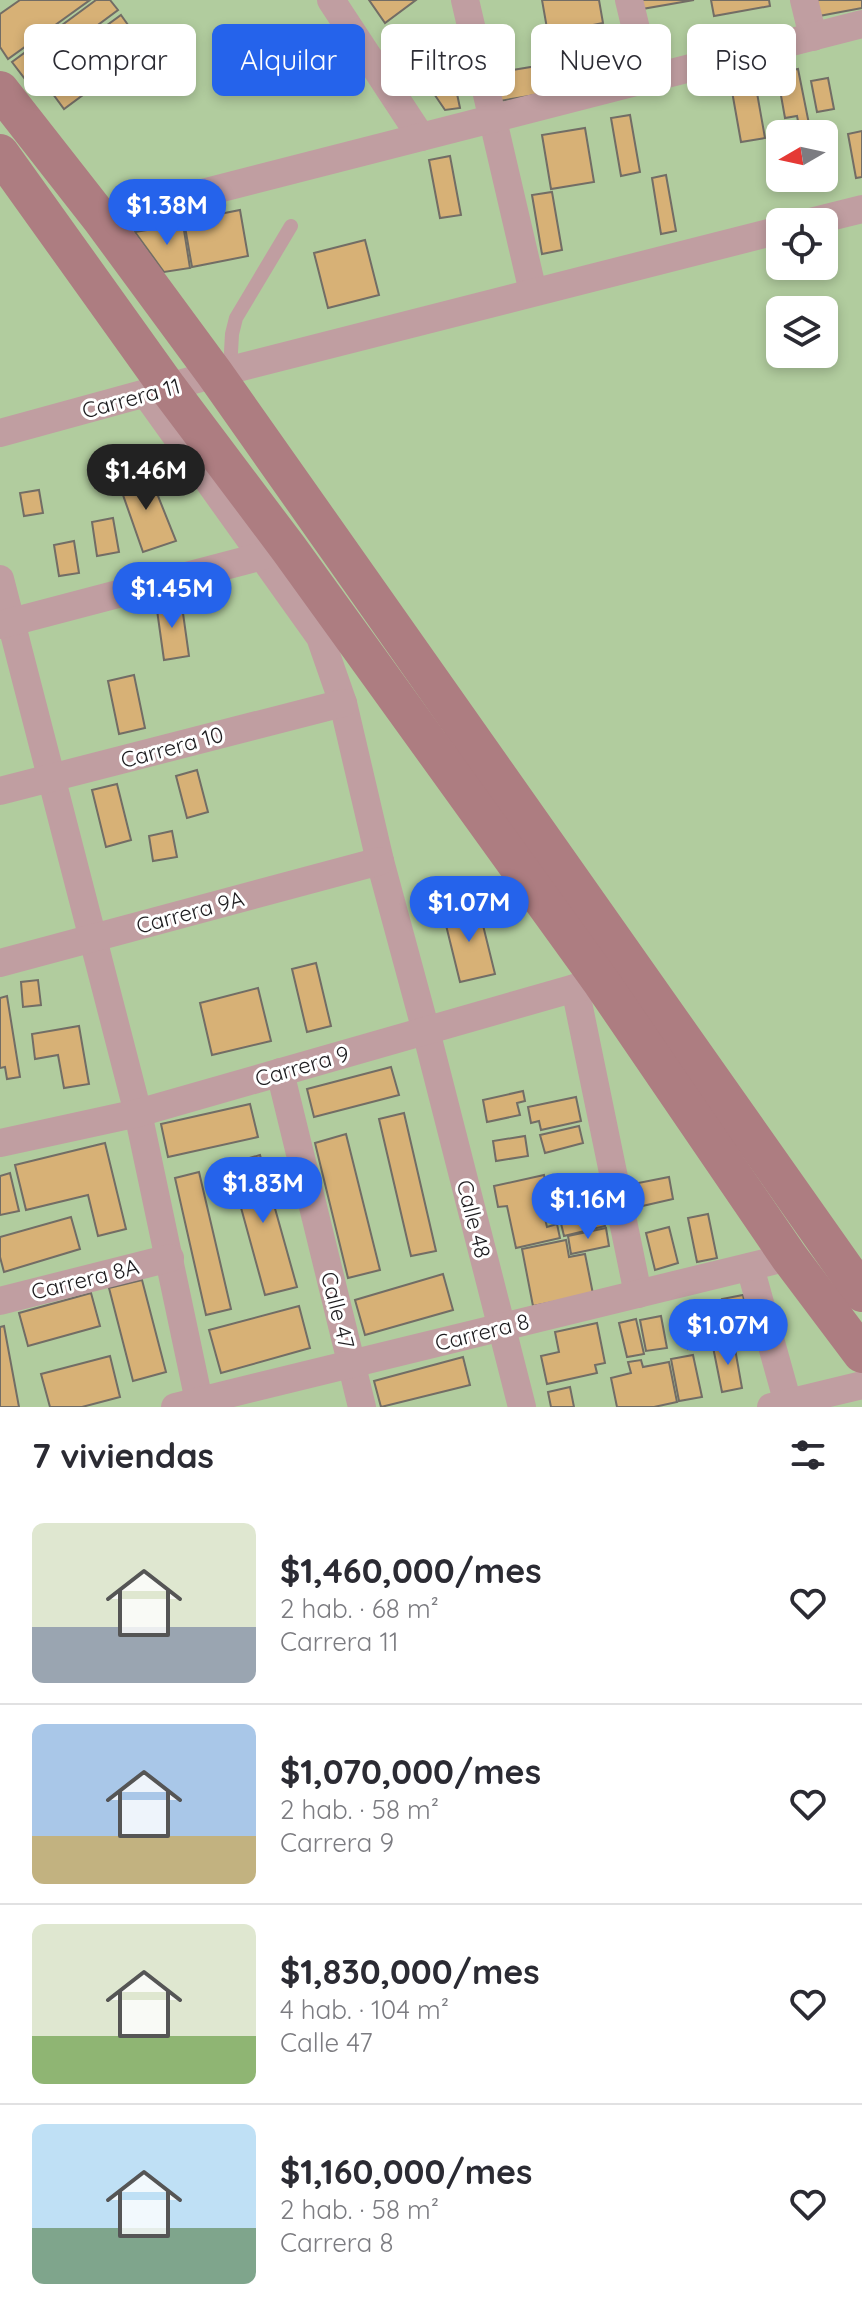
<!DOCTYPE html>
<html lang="es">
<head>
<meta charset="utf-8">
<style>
	body { margin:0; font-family:Quicksand,sans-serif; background:#f2f2f3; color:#2b2b33; height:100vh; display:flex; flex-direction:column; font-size:30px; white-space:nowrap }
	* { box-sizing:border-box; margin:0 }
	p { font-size:26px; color:#7c7c81 }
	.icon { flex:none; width:44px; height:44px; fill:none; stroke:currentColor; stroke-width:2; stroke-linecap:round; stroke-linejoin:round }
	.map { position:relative; height:1407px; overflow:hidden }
	.drawer { display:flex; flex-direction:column; background:#fff; flex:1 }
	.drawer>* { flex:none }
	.banner { position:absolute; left:24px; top:24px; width:814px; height:72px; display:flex; gap:16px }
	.needle { width:52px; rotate:261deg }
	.buttons { position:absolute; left:766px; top:120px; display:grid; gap:16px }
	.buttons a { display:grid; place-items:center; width:72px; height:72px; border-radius:12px; background:#fff; box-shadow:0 4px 12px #0003; font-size:40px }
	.price { position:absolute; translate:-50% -68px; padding:0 18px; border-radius:28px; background:#2563eb; color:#fff; font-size:26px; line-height:52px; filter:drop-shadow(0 2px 4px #0008) }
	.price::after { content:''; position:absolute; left:50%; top:48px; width:24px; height:18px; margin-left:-12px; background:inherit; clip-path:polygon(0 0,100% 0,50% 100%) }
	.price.active { background:#222; color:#fff }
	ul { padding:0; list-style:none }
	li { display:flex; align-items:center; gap:24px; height:200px; padding:0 32px }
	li+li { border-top:2px solid #e1e1e2 }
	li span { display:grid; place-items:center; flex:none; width:224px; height:160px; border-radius:12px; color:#555 }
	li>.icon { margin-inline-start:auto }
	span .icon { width:96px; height:96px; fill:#fffc; stroke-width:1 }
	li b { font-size:34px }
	h2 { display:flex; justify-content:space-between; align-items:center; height:96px; padding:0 32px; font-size:34px }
	.tag { padding:0 28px; border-radius:12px; background:#fff; box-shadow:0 4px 12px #0003; font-size:28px; line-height:72px }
	.tag.active { background:#2563eb; color:#fff }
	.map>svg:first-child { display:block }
</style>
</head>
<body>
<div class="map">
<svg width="862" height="1407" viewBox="0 0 862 1407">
	<rect width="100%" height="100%" fill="#e4e0e9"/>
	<path fill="#b1cc9e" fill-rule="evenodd" d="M0,0h862v1407h-862zM780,134h44v44h-44zM780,222h44v44h-44zM780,310h44v44h-44z"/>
	<g fill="#d7b176" stroke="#726d65" stroke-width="2">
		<polygon points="20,0 90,0 8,59 0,47 0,14"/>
		<polygon points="96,0 110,0 118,10 25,79 12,62"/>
		<polygon points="369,0 416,0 385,23"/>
		<polygon points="542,0 599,0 603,23 548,34"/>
		<polygon points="640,0 694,0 642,9"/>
		<polygon points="711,0 769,0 770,6 714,16"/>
		<polygon points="817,0 862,0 862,8 819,16"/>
		<polygon points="121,15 145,49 64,109 39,75"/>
		<polygon points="614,46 620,77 562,90 555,59"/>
		<polygon points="448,51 460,108 445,110 409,57"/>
		<polygon points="537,66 541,94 500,101 495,73"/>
		<polygon points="798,69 809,124 799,126 797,116 785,118 777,73"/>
		<polygon points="754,76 765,138 741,142 730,80"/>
		<polygon points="828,78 834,109 817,112 811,81"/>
		<polygon points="630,115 640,172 621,176 611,118"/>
		<polygon points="585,128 594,182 551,189 542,135"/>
		<polygon points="862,131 862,177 856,178 848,134"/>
		<polygon points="450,156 461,215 440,218 429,160"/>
		<polygon points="666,175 676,231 661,234 652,178"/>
		<polygon points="552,192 562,250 542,254 532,195"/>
		<polygon points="240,210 248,256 192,267 184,221"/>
		<polygon points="183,224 190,268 164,272 135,232"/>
		<polygon points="365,240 379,295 328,308 314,253"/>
		<polygon points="135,468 141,485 152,481 176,541 143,552 116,475"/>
		<polygon points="39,490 43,513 24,516 20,493"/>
		<polygon points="113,518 119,552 97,556 92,522"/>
		<polygon points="74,541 79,573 59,576 54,545"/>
		<polygon points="181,599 189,656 164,660 156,603"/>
		<polygon points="134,675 145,728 119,734 108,681"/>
		<polygon points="197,770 208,812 187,818 176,776"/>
		<polygon points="117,784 131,840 106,847 92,790"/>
		<polygon points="172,831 177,857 153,861 149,836"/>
		<polygon points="478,905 495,974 460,982 443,913"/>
		<polygon points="316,963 331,1026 307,1032 292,969"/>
		<polygon points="38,980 41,1005 23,1007 21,982"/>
		<polygon points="258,988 271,1041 212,1055 200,1003"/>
		<polygon points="7,996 20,1077 7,1079 5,1067 0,1068 0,998"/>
		<polygon points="79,1026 89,1084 64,1088 58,1055 35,1059 32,1034"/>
		<polygon points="391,1067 399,1095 314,1117 307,1089"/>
		<polygon points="523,1091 525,1101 517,1103 520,1115 487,1122 483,1100"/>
		<polygon points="576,1097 581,1121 541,1130 539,1121 531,1123 528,1107"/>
		<polygon points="250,1104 258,1137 168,1157 161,1124"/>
		<polygon points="404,1113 436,1251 411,1256 379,1119"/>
		<polygon points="579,1126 583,1143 545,1153 540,1135"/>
		<polygon points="346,1134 380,1270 348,1278 315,1143"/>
		<polygon points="525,1136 528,1156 496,1161 493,1141"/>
		<polygon points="105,1143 126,1229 98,1236 88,1195 26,1210 15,1165"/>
		<polygon points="260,1155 297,1287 265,1295 229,1164"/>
		<polygon points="199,1172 231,1309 206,1315 175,1178"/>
		<polygon points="10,1173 19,1211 0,1215 0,1176"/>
		<polygon points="544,1175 548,1195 540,1197 547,1227 557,1224 560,1238 516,1248 507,1206 498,1207 494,1186"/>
		<polygon points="669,1177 673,1199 638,1207 633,1184"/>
		<polygon points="600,1205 605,1226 564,1236 559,1215"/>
		<polygon points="708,1214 717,1258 697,1262 688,1218"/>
		<polygon points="71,1217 80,1249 4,1272 0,1257 0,1237"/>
		<polygon points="669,1227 678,1263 655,1270 646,1233"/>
		<polygon points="606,1228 609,1246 571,1254 568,1236"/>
		<polygon points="566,1240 569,1257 585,1254 593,1294 533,1306 522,1249"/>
		<polygon points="443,1274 453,1310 365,1335 355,1300"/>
		<polygon points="142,1280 166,1372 133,1381 109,1288"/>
		<polygon points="91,1293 100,1326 28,1346 19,1313"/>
		<polygon points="743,1295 751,1335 730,1339 722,1299"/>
		<polygon points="702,1304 710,1344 688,1349 680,1308"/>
		<polygon points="299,1306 310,1348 221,1373 209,1330"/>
		<polygon points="661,1316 667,1348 646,1351 640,1320"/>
		<polygon points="636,1319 644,1354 627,1357 619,1323"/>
		<polygon points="597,1323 605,1363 595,1365 597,1373 547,1384 541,1356 559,1352 555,1332"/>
		<polygon points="4,1326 19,1407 0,1407 0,1327"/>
		<polygon points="734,1343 742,1388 722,1392 713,1347"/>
		<polygon points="693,1355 702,1397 679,1401 671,1359"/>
		<polygon points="110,1356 120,1397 82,1407 50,1407 41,1374"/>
		<polygon points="463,1357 470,1385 381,1407 374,1381"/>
		<polygon points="641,1360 643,1367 669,1362 677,1402 654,1407 617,1407 611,1378 631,1373 628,1362"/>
		<polygon points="570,1387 574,1407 551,1407 548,1392"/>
	</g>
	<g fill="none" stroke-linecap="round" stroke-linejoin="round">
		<polyline stroke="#c09ea1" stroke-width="14" points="230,370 232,334 236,318 291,226"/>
		<g stroke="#c09ea1" stroke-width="28">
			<polyline points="331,0 421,137"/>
			<polyline points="465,0 533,292"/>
			<polyline points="629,0 648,79"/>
			<polyline points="804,0 813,37"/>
			<polyline points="101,219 862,24"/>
			<polyline points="810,222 862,209"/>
			<polyline points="146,394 320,637 343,703 380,861 426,1031 522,1407"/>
			<polyline points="0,433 230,370 780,230"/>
			<polyline points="0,579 138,1113 199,1401"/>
			<polyline points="0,625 278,552"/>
			<polyline points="0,791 343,703"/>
			<polyline points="0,963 380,861"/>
			<polyline points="575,988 638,1294"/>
			<polyline points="280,1072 362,1407"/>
			<polyline points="0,1143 138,1113 575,988 602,983"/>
			<polyline points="750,1267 789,1407"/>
			<polyline points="0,1301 170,1258"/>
			<polyline points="175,1407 789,1257"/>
			<polyline points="771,1407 862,1385"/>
		</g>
		<g stroke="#ad7d81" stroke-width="38">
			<polyline points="0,90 101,219 215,374 862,1293"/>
			<polyline points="0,153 168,388 289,549 602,983 789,1257 862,1354"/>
		</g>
	</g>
	<g text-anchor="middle" stroke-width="6" stroke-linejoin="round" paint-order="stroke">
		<g font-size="22" fill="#1d1c1f" stroke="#fff">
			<text transform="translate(131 398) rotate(-15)" y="8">Carrera 11</text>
			<text transform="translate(172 747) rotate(-15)" y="8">Carrera 10</text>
			<text transform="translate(190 912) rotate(-15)" y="8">Carrera 9A</text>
			<text transform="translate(302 1066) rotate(-16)" y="8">Carrera 9</text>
			<text transform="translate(474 1219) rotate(76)" y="8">Calle 48</text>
			<text transform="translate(85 1279) rotate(-14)" y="8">Carrera 8A</text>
			<text transform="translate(338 1310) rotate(76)" y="8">Calle 47</text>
			<text transform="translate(482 1332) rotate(-14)" y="8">Carrera 8</text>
		</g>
	</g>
</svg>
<div class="buttons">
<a><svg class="needle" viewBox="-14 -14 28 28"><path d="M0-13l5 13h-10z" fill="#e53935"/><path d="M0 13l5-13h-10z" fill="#7c7c81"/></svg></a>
<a><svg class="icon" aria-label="locate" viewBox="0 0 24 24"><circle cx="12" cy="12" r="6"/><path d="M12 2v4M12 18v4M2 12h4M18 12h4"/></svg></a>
<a><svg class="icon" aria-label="layers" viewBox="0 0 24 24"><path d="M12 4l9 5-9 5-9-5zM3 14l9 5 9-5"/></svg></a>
</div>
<b class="price" style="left:167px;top:247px">$1.38M</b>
<b class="price active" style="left:146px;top:512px">$1.46M</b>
<b class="price" style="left:172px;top:630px">$1.45M</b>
<b class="price" style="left:469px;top:944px">$1.07M</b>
<b class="price" style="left:263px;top:1225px">$1.83M</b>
<b class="price" style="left:588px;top:1241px">$1.16M</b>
<b class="price" style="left:728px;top:1367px">$1.07M</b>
<div class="banner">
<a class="tag">Comprar</a>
<a class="tag active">Alquilar</a>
<a class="tag">Filtros</a>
<a class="tag">Nuevo</a>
<a class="tag">Piso</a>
</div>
</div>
<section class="drawer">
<h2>7 viviendas<svg class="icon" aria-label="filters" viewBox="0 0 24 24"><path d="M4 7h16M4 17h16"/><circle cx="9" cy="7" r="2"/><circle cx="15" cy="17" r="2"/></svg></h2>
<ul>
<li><span style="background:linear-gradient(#dfe7d0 65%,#9aa5b1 0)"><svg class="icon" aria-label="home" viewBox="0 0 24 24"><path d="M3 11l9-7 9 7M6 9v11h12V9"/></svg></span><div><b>$1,460,000/mes</b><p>2 hab. · 68 m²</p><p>Carrera 11</p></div><svg class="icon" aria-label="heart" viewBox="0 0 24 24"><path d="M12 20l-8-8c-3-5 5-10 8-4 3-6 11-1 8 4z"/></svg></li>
<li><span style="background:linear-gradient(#a9c7e8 70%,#c2b280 0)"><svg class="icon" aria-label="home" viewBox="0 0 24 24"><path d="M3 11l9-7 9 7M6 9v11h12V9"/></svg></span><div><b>$1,070,000/mes</b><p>2 hab. · 58 m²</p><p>Carrera 9</p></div><svg class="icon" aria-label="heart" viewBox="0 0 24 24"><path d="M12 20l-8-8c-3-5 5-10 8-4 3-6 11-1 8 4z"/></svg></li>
<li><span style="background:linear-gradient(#dfe7d0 70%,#8fb573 0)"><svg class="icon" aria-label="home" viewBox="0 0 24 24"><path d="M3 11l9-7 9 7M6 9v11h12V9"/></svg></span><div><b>$1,830,000/mes</b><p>4 hab. · 104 m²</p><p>Calle 47</p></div><svg class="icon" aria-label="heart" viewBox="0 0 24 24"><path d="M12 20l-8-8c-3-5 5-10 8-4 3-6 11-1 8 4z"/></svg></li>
<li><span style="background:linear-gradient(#bfe0f5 65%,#7fa58c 0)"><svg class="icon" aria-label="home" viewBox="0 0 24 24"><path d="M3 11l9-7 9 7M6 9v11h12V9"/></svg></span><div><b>$1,160,000/mes</b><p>2 hab. · 58 m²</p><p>Carrera 8</p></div><svg class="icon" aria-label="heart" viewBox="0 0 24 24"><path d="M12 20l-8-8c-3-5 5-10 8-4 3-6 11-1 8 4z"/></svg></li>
</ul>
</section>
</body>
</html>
